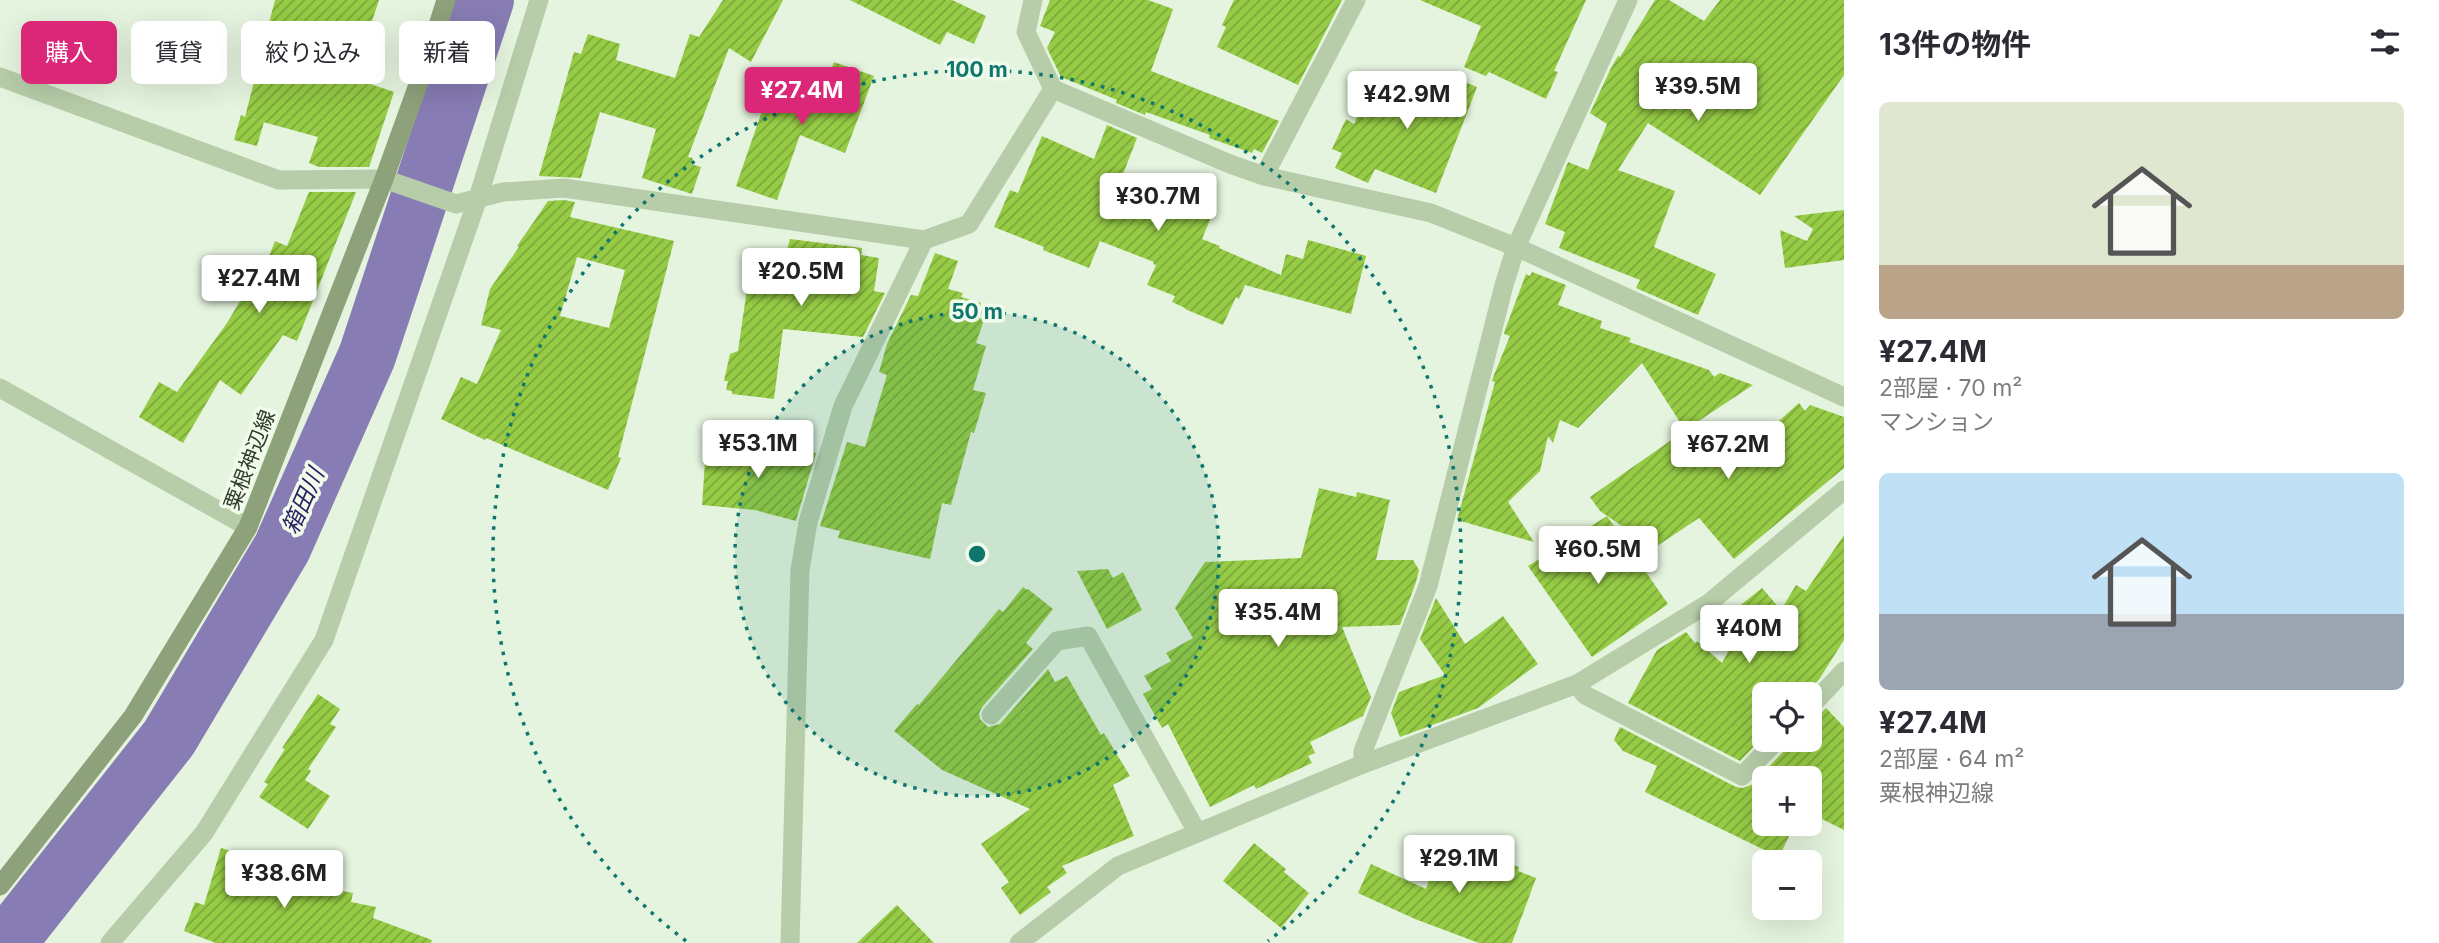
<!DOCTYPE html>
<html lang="ja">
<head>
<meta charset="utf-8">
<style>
	body { margin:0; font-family:Inter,"Noto Sans JP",sans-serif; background:#f7f7f7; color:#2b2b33; height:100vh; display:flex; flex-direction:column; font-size:26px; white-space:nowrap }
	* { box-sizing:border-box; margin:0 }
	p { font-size:23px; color:#7c7c81 }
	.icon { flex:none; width:38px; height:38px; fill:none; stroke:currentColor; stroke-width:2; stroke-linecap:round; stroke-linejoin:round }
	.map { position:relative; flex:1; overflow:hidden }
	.details { display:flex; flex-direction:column; background:#fff; width:595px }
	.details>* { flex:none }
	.top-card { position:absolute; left:21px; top:21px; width:665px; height:63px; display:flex; gap:14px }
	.buttons { position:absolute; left:1752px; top:682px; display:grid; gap:14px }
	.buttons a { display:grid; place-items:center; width:70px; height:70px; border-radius:10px; background:#fff; box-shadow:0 7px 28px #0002; font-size:35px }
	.price { position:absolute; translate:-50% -60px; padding:0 16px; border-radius:7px; background:#fff; color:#222; font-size:23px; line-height:46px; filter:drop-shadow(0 2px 4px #0008) }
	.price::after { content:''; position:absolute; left:50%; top:42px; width:21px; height:16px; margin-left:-10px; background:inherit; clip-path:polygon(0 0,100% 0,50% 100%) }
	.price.selected { background:#db2777; color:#fff }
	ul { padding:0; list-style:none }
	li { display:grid; align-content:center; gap:14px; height:371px; padding:0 35px }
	li span { display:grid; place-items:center; height:217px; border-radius:10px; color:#555 }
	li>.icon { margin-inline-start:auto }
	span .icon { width:126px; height:126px; fill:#fffc; stroke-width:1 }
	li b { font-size:30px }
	h2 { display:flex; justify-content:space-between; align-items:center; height:84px; padding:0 35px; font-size:30px }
	.chip { padding:0 24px; border-radius:10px; background:#fff; box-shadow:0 7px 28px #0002; font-size:24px; line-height:63px }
	.chip.selected { background:#db2777; color:#fff }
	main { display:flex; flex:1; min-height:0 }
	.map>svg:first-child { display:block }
</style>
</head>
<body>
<main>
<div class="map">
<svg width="1844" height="943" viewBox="0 0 1844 943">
	<defs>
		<pattern id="building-hatch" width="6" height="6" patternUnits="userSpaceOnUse" patternTransform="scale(1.75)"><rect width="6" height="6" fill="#96cc45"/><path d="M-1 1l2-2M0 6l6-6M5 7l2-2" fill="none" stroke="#7ba73a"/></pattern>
	</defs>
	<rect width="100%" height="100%" fill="#e5f4df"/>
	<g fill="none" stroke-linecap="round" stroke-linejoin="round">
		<polyline stroke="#877cb3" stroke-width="58" points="7,943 169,738 282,548 367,356 485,0"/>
	</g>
	<g fill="url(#building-hatch)" fill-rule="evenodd">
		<polygon points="275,0 379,0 353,78 394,92 369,167 319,167 309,163 318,137 252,119 264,122 257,146 234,140 241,115 245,117"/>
		<polygon points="723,0 783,0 751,62 729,48 688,157 693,158 691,164 701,167 692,194 642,178 656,129 600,112 581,178 539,176 574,52 581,54 588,34 620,44 616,60 675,78 690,34 699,37"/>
		<polygon points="850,0 952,0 986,16 974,44 947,32 940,45"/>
		<polygon points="1050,0 1148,0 1173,9 1151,71 1279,121 1262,153 1254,149 1252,153 1209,138 1210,135 1146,112 1145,115 1116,103 1117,100 1110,97 1061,77 1047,48 1055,32 1040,26"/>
		<polygon points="1234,0 1342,0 1298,85 1217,47 1226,27 1222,25"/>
		<polygon points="1420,0 1586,0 1554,71 1558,72 1546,99 1489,72 1486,76 1464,67 1481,26"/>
		<polygon points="1655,0 1669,0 1704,21 1720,0 1844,0 1844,75 1760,195 1648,123 1618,170 1675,191 1654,247 1716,274 1698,315 1636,288 1640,280 1559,248 1565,232 1545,224 1568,162 1588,170 1607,124 1590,113 1611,68 1618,56 1620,57"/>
		<polygon points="834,62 874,76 845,153 800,135 777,200 736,186 771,85 819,102"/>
		<polygon points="1386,71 1423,87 1429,73 1447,81 1449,76 1477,87 1436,193 1375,169 1368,183 1335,168 1342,153 1332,149 1346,119 1354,124 1358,115 1365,118"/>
		<polygon points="1107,125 1137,138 1123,174 1208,207 1206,212 1212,215 1202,239 1220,246 1219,248 1281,275 1286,254 1303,259 1308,240 1366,256 1351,314 1245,285 1239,299 1236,297 1223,325 1185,309 1185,308 1172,302 1175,296 1147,285 1156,265 1153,264 1154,262 1100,241 1089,268 1043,250 1044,247 994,227 1010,190 1018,193 1042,136 1094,159"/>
		<polygon points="309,192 356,192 297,341 283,335 241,395 220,380 183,443 139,417 159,382 177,392 227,323 250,284 243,282 258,255 268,259 275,241 287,246"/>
		<path d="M564,200l11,2 -5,15 104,24 -56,216 3,1 -13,32 -122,-52 -1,2 -44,-21 20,-42 16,7 24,-54 -20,-5 9,-36 29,-42 -2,-1 31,-45zM577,257l48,13 -16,58 -49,-12z"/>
		<polygon points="1844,210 1844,260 1785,268 1780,230 1807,241 1813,229 1794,216"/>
		<polygon points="790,239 862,248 861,255 879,258 874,291 885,293 863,337 783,329 774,399 732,394 732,391 726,390 728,381 724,381 730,354 738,351 747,289 754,290 757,262 782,268"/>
		<polygon points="935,253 958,261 948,289 963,293 961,297 981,303 976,317 984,320 976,343 986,346 973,390 986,393 974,433 971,432 951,505 942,503 930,559 838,538 840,531 820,526 847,442 865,447 887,375 879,372 887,344 911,295 918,296"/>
		<polygon points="1532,272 1566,285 1558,305 1602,321 1600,328 1631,338 1629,342 1709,370 1714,377 1720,373 1753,385 1685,430 1642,363 1578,428 1560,420 1553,443 1548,436 1540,471 1508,502 1534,542 1457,520 1495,382 1492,381 1494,375 1510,336 1504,334 1505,330 1526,274 1530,276"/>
		<polygon points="1799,403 1805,411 1810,405 1844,417 1844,468 1734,559 1699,518 1654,548 1600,511 1590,497 1697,422 1732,463"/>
		<polygon points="789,445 816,453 796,521 755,510 702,505 706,448 786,454"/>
		<polygon points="1319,488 1356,497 1357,492 1390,500 1376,560 1413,560 1419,570 1416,582 1400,625 1342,627 1371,697 1363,716 1310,742 1315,753 1308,756 1312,763 1256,789 1254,785 1210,807 1168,724 1162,728 1143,694 1152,689 1144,676 1171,661 1166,653 1193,638 1175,608 1205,562 1301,558"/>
		<polygon points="1607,516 1668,604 1592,657 1528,566"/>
		<polygon points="1844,535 1844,640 1820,678 1805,695 1764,695 1764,736 1740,761 1628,703 1657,650 1686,632 1695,643 1697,641 1722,663 1748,614 1738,607 1762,588 1781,610 1796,585 1806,591"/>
		<polygon points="1108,569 1113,578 1123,572 1142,610 1107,629 1077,571"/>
		<polygon points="1023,587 1027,590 1028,589 1053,609 1026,643 1033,649 982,707 979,713 980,719 988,727 1000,724 1048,669 1055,682 1067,676 1101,735 1104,733 1130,776 1113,785 1134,836 1062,866 1067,873 1047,887 1051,892 1020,915 1001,888 1009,882 981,844 1030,809 942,770 894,731 917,704 919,705 999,609 1003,612"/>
		<polygon points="1436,598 1465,644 1503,616 1538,664 1478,708 1400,737 1391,713 1399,692 1445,675 1420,639"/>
		<polygon points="318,694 340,709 330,724 336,727 308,769 311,771 305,780 330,796 308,829 259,797 268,784 264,782 285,749 282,748"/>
		<polygon points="1826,708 1844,727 1844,830 1810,813 1810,779 1764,779 1764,824 1795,824 1779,857 1645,792 1657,766 1623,751 1614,740 1620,727 1736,787 1743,788 1751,785 1786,749 1789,740 1810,740 1810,719 1818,716"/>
		<polygon points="1254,843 1286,869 1284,872 1309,893 1281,928 1223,881"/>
		<polygon points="1442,845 1462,852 1464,847 1519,867 1518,871 1536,878 1512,943 1479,943 1415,919 1358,893 1371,864 1426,889"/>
		<polygon points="221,848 259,860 257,867 321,880 319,886 353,893 351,902 376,907 373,918 432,940 431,943 216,943 184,931 195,902 204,905"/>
		<polygon points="897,905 934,943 857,943"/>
	</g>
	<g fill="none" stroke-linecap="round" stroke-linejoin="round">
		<g stroke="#b7cda9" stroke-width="19">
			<polyline points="1033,0 1026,32 1053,89 1230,164 1264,176 1431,213 1516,247 1844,397"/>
			<polyline points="0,77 279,180 384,179 456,204 503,192 564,188 924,240 969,224 1053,89"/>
			<polyline points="1264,176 1356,0"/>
			<polyline points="0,388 248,527"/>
			<polyline points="1577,684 1585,695 1742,776 1777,740"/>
			<polyline points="1810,707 1844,671"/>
			<polyline points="991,715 1057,641 1088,636 1197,832"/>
			<polyline points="1363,764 1363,751 1428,586 1504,285 1516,247 1628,0"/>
			<polyline points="110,943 204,833 324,640 478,198 539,0"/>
			<polyline points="790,943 800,570 808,522 843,406 924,240"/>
			<polyline points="1019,943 1118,866 1363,764 1577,684 1709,603 1844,490"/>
		</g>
		<polyline stroke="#8da17a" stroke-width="19" points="0,886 133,716 248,527 384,179 428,57 446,0"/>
	</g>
	<circle cx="977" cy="554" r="242" fill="#0f766e" fill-opacity=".12"/>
	<g fill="none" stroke="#0f766e" stroke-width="3.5" stroke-dasharray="3.5 7">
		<circle cx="977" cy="554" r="242"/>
		<path d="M686 941A484 484 0 1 1 1268 941"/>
	</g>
	<g text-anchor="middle" stroke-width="7" stroke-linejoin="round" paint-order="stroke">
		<g font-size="21" fill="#323a29" stroke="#f0fbec">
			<text transform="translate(250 460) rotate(-69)" y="7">粟根神辺線</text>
		</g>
		<g font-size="23" font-style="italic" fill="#2b1c5e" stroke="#f0fbec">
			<text transform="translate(303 501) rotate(-66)" y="8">箱田川</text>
		</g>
	</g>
	<circle cx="977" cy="554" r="10" fill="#0f766e" stroke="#f0fbec" stroke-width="3.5"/>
	<g font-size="21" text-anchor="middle" font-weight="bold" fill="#0f766e" stroke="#f0fbec" stroke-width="7" stroke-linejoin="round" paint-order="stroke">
		<text x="977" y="77">100 m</text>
		<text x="977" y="319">50 m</text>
	</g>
</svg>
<div class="buttons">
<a><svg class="icon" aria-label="locate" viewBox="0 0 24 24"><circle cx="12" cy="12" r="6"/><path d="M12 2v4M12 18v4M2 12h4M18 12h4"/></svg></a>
<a>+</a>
<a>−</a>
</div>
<b class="price" style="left:1698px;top:123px">¥39.5M</b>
<b class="price selected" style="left:802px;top:127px">¥27.4M</b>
<b class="price" style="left:1407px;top:131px">¥42.9M</b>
<b class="price" style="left:1158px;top:233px">¥30.7M</b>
<b class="price" style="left:801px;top:308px">¥20.5M</b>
<b class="price" style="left:259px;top:315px">¥27.4M</b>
<b class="price" style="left:758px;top:480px">¥53.1M</b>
<b class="price" style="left:1728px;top:481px">¥67.2M</b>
<b class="price" style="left:1598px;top:586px">¥60.5M</b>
<b class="price" style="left:1278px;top:649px">¥35.4M</b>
<b class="price" style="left:1749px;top:665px">¥40M</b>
<b class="price" style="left:1459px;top:895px">¥29.1M</b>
<b class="price" style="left:284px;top:910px">¥38.6M</b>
<div class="top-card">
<a class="chip selected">購入</a>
<a class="chip">賃貸</a>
<a class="chip">絞り込み</a>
<a class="chip">新着</a>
</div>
</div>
<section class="details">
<h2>13件の物件<svg class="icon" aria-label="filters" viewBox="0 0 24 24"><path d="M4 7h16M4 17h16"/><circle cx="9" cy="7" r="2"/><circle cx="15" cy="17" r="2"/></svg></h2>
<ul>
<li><span style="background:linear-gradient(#dfe7d0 75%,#b9a48a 0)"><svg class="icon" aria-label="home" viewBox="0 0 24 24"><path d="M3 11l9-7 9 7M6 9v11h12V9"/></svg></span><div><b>¥27.4M</b><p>2部屋 · 70 m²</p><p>マンション</p></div></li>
<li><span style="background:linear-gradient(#bfe0f5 65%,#9aa5b1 0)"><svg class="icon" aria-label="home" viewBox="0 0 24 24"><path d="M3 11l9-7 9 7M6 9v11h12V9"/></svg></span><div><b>¥27.4M</b><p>2部屋 · 64 m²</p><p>粟根神辺線</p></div></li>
</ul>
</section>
</main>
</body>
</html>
